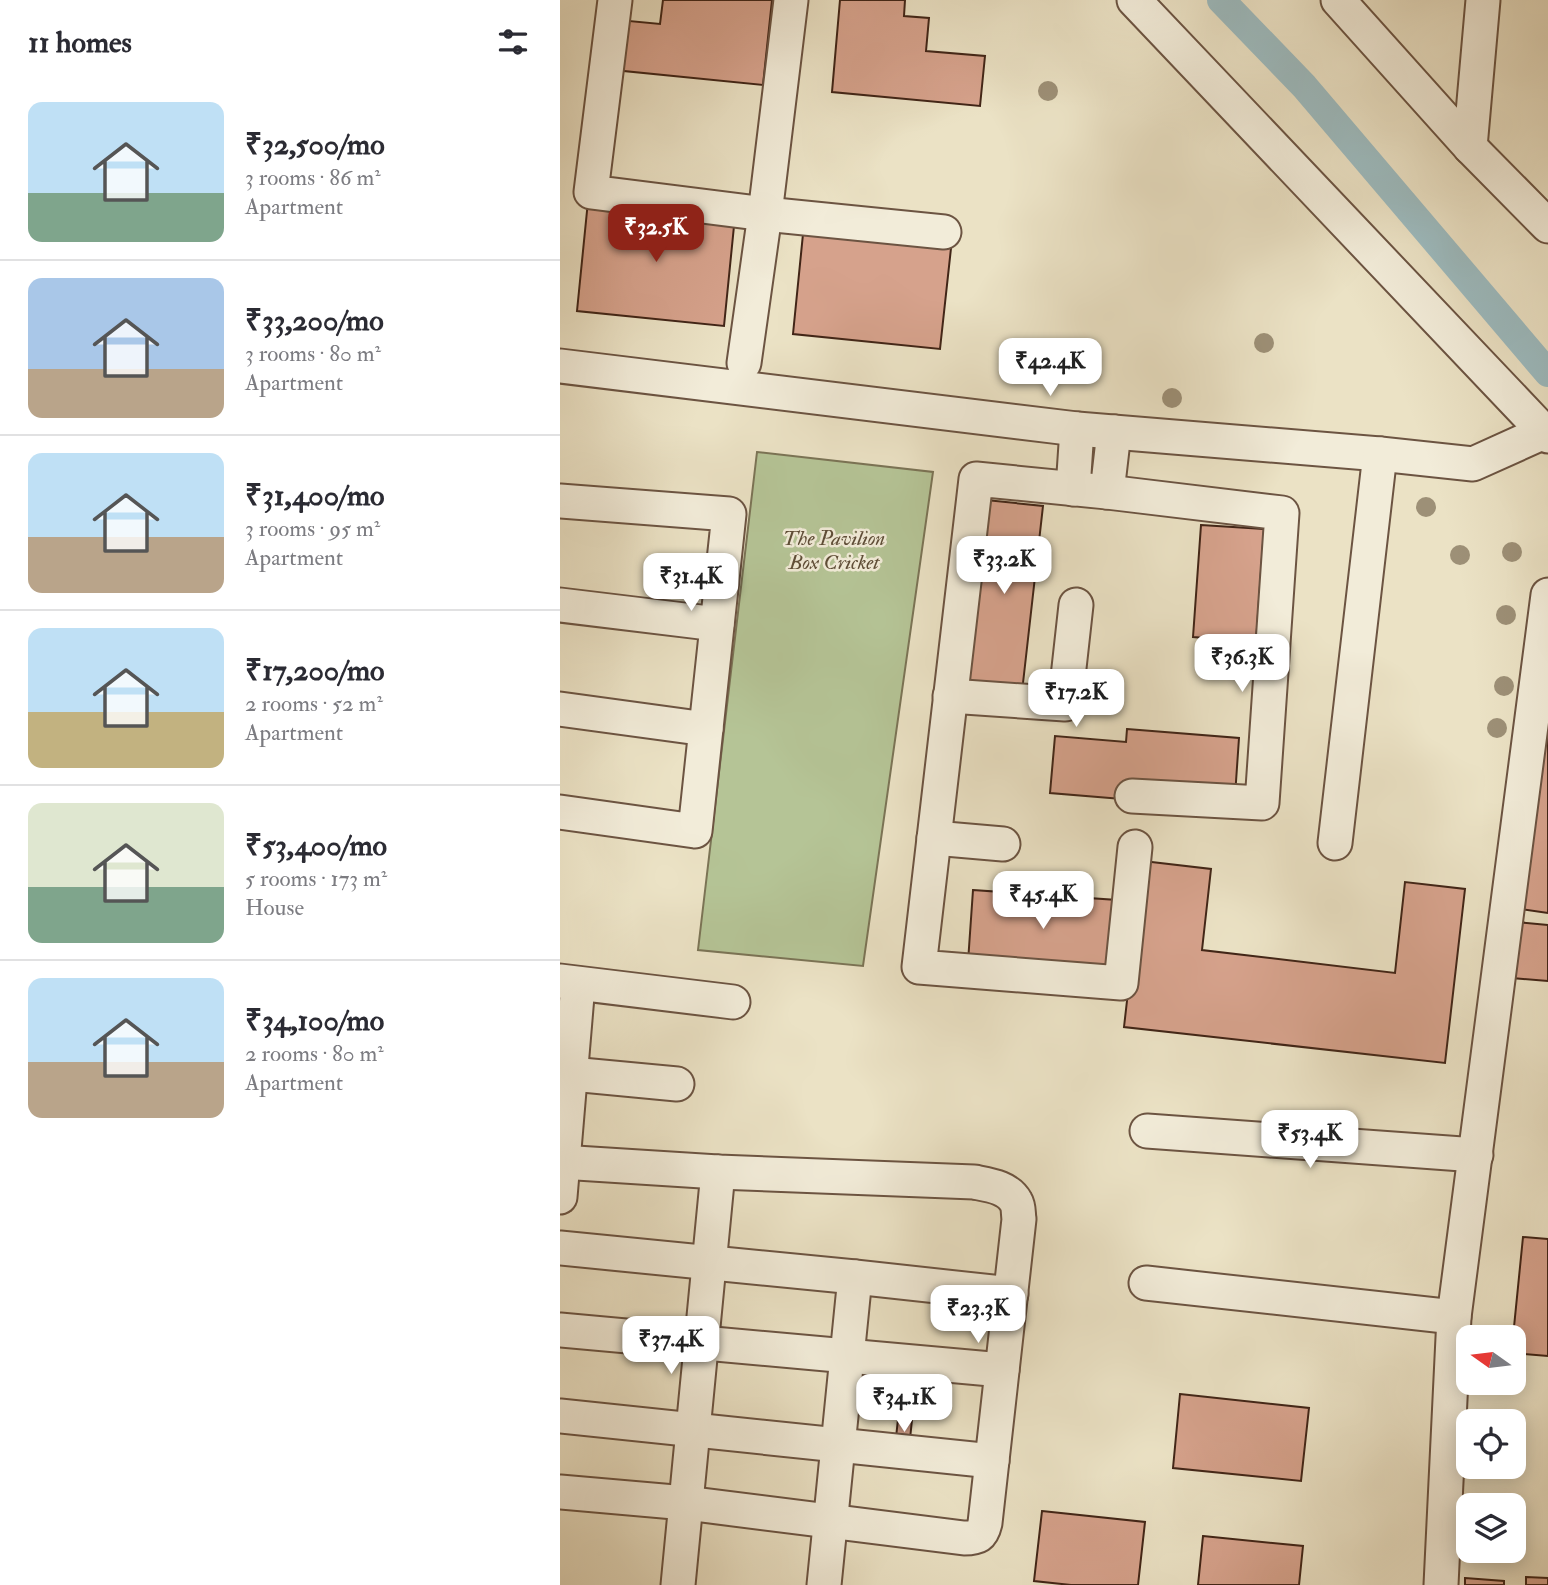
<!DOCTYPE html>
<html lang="en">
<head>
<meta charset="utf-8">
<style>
	body { margin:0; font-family:"IM FELL Double Pica",serif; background:#f7f7f7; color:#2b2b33; height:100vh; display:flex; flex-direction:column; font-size:26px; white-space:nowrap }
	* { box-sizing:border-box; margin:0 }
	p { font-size:23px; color:#7c7c81 }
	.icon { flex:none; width:38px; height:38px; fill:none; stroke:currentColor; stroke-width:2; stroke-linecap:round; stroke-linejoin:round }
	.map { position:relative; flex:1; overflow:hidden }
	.sheet { display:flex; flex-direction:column; background:#fff; width:560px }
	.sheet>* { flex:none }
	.needle { width:46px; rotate:284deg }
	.buttons { position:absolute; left:896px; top:1325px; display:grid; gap:14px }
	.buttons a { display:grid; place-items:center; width:70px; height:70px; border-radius:14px; background:#fff; box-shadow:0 4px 18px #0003; font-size:35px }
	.price { position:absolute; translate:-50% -60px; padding:0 16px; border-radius:14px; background:#fff; color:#222; font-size:23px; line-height:46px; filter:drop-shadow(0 2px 4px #0008) }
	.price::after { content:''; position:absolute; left:50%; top:42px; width:21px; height:16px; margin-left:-10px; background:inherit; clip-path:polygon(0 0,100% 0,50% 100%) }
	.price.on { background:#8f2418; color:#fff }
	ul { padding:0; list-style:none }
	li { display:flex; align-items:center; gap:21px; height:175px; padding:0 28px }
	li+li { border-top:2px solid #e1e1e2 }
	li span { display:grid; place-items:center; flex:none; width:196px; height:140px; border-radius:14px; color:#555 }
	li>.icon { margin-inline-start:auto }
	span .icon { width:84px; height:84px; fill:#fffc; stroke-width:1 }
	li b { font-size:30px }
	h2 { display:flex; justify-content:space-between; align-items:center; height:84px; padding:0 28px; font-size:30px }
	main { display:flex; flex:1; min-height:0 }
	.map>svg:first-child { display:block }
</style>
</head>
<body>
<main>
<section class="sheet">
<h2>11 homes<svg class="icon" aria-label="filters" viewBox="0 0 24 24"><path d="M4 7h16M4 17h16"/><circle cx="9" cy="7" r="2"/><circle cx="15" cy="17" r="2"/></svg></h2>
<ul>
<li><span style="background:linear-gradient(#bfe0f5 65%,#7fa58c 0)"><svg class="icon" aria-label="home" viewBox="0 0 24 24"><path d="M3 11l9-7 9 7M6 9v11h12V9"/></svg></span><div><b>₹32,500/mo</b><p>3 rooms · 86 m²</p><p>Apartment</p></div></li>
<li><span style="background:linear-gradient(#a9c7e8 65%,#b9a48a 0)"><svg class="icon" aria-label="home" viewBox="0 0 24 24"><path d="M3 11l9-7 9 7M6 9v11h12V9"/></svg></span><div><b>₹33,200/mo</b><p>3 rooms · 80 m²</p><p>Apartment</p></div></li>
<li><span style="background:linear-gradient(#bfe0f5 60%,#b9a48a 0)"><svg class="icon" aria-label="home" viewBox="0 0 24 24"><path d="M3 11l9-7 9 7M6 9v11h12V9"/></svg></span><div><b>₹31,400/mo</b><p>3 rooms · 95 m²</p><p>Apartment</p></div></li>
<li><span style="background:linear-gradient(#bfe0f5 60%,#c2b280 0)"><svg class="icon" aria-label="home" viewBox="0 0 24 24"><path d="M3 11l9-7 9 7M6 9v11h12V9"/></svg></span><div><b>₹17,200/mo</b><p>2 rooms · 52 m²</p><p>Apartment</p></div></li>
<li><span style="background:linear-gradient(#dfe7d0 60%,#7fa58c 0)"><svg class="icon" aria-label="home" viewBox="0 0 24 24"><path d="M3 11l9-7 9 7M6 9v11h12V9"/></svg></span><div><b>₹53,400/mo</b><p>5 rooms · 173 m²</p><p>House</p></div></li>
<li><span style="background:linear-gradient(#bfe0f5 60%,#b9a48a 0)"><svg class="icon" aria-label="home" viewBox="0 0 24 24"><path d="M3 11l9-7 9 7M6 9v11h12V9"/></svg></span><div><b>₹34,100/mo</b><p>2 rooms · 80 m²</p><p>Apartment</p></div></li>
</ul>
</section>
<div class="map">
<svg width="988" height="1585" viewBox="0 0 988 1585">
	<rect width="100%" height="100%" fill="#ebe2c5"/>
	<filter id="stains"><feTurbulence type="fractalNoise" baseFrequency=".00286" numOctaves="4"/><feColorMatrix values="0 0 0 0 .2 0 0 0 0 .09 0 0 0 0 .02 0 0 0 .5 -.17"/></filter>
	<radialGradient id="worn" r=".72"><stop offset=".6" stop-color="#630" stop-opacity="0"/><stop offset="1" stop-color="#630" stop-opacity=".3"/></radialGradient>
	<polygon fill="#b5c496" stroke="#7b7456" stroke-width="2" points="197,452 373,472 303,966 138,950"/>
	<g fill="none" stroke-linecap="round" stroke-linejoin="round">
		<polyline stroke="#9dbbbf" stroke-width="28" points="661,0 744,86 988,373"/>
	</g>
	<g fill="#d6a28c" stroke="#412517" stroke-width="2">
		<polygon points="103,0 212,0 203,85 54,70 59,20 100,24"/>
		<polygon points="280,0 345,0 344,16 369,18 366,51 425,56 420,106 272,92"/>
		<polygon points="28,201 175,216 164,326 17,311"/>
		<polygon points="244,224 392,239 380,349 233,334"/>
		<polygon points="426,500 483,506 462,692 406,685"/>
		<polygon points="641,525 704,529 696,642 633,637"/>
		<polygon points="988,698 988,913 961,909"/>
		<polygon points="567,729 679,738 675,796 562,799 490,793 495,736 566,742"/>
		<polygon points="583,861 651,869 642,950 835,973 845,882 905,889 885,1063 564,1027"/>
		<polygon points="413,890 557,900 553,971 408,962"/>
		<polygon points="957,922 988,925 988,981 952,978"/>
		<polygon points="963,1237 988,1239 988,1356 954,1353 953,1337"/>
		<polygon points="620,1394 749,1408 741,1481 613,1468"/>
		<polygon points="338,1419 352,1420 349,1448 335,1447"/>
		<polygon points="482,1511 585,1522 578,1585 511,1585 474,1581"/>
		<polygon points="643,1536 743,1546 739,1585 638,1585"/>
		<polygon points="966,1577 988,1578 988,1585 966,1585"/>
		<polygon points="905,1578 944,1581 944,1585 905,1585"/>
	</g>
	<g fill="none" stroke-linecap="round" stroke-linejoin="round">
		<g stroke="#6c5442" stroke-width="37">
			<g id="minor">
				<polyline points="55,0 31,192 205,214 384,232"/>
				<polyline points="574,0 988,436"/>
				<polyline points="778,0 910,147 988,226"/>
				<polyline points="910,147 923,0"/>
				<polyline points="184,363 205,214 231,0"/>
				<polyline points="0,366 517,429 820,454 913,464 984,432"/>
				<polyline points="513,489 517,429"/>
				<polyline points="547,492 554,432"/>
				<polyline points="0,501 169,514 135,831 0,812"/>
				<polyline points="0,605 157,624"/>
				<polyline points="390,696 505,704 516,605"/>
				<polyline points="0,709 146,729"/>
				<polyline points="572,796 702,803 722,513 547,492 416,479 359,967 561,983 575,847"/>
				<polyline points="374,838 443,844"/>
				<polyline points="775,843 820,454"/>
				<polyline points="0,981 173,1002"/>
				<polyline points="0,1073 117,1084"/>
				<polyline points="587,1131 916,1155"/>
				<path d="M0,1162l158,10 256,10c15,3 34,5 42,20 3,5 2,12 3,17l-34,304c-3,13 -7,15 -21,15l-278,-35 -126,-11"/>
				<polyline points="0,1197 18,984"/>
				<polyline points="0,1248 295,1277 451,1294"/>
				<polyline points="586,1283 894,1317"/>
				<polyline points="0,1330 442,1370"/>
				<polyline points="0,1416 432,1461"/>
				<polyline points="118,1585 158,1172"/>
				<polyline points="264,1585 295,1277"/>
				<polyline points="881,1585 894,1317 988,595"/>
			</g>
		</g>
		<use href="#minor" stroke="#f2ecd9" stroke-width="33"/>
	</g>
	<g fill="#9d9077">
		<circle cx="488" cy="91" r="10"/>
		<circle cx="704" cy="343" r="10"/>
		<circle cx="612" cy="398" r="10"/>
		<circle cx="866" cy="507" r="10"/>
		<circle cx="952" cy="552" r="10"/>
		<circle cx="900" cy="555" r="10"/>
		<circle cx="946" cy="615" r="10"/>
		<circle cx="944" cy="686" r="10"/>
		<circle cx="937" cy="728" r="10"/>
	</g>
	<g text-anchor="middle" stroke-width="5" stroke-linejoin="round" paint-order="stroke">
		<g font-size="21" font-style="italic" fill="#5e4d37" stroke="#f2ecd9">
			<text x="274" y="545">The Pavilion<tspan x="274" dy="24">Box Cricket</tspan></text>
		</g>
	</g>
	<rect width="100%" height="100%" filter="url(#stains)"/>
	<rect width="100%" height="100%" fill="url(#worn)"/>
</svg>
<div class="buttons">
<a><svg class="needle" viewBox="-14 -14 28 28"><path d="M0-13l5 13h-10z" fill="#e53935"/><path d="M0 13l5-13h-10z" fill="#7c7c81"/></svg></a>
<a><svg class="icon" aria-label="locate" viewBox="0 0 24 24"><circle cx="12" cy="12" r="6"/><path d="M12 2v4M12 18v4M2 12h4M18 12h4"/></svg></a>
<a><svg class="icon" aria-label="layers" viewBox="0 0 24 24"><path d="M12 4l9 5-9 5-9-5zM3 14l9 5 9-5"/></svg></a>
</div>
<b class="price on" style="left:96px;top:264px">₹32.5K</b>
<b class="price" style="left:490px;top:398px">₹42.4K</b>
<b class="price" style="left:444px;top:596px">₹33.2K</b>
<b class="price" style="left:131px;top:613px">₹31.4K</b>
<b class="price" style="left:682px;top:694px">₹36.3K</b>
<b class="price" style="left:516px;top:729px">₹17.2K</b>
<b class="price" style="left:483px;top:931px">₹45.4K</b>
<b class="price" style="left:750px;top:1170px">₹53.4K</b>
<b class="price" style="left:418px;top:1345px">₹23.3K</b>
<b class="price" style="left:111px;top:1376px">₹37.4K</b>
<b class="price" style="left:344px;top:1434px">₹34.1K</b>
</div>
</main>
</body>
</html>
